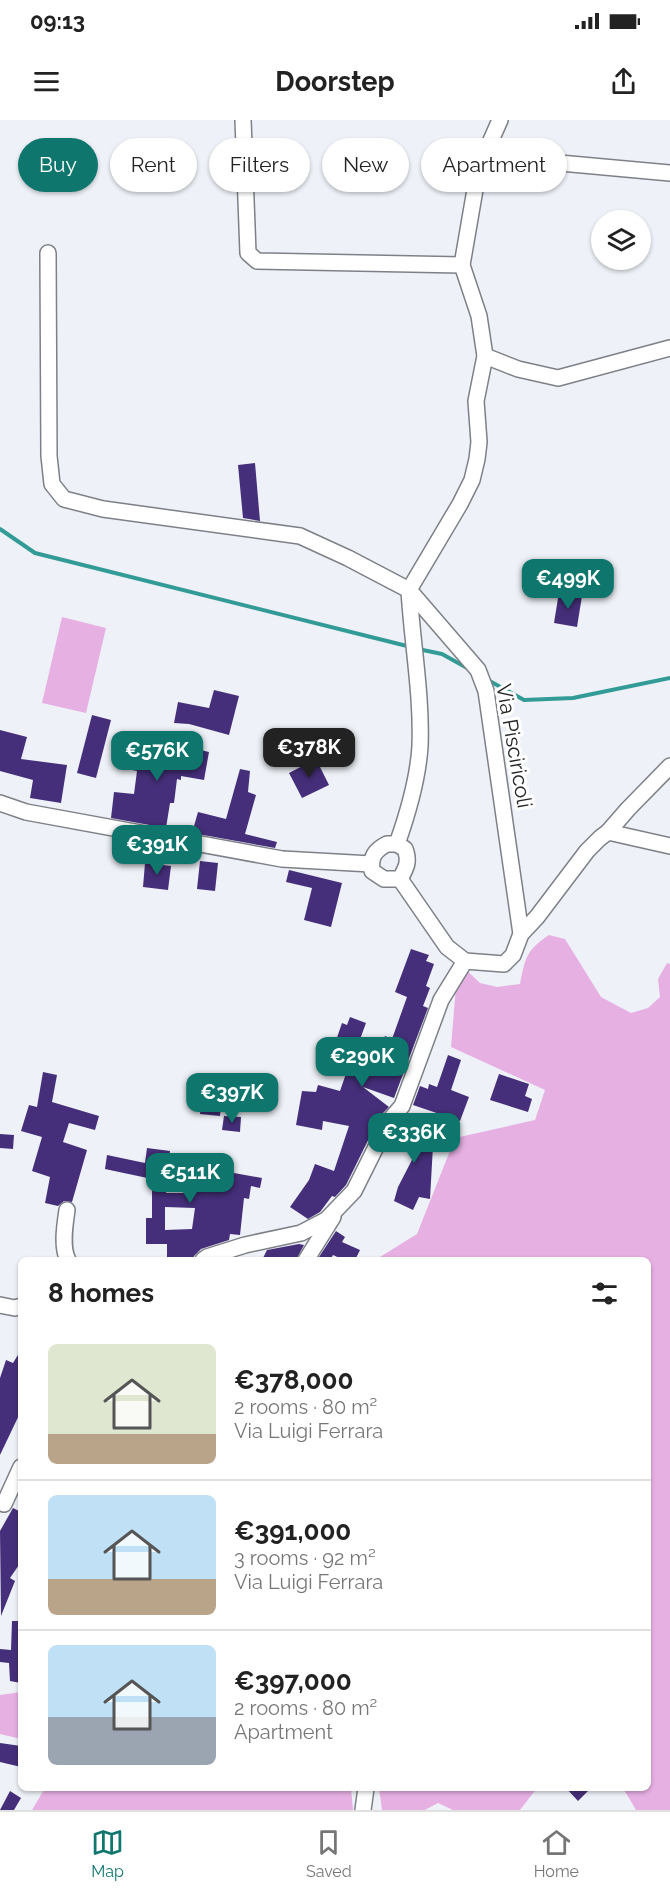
<!DOCTYPE html>
<html lang="en">
<head>
<meta charset="utf-8">
<style>
	body { margin:0; font-family:Raleway,sans-serif; background:#f2f2f2; color:#222; height:100vh; display:flex; flex-direction:column; font-size:22px; white-space:nowrap }
	* { box-sizing:border-box; margin:0 }
	p { font-size:20px; color:#767676 }
	.icon { flex:none; width:33px; height:33px; fill:none; stroke:currentColor; stroke-width:2; stroke-linecap:round; stroke-linejoin:round }
	.map { position:relative; flex:1; overflow:hidden }
	.side { position:absolute; left:18px; top:1137px; width:633px; height:534px; display:flex; flex-direction:column; background:#fff; border-radius:9px; box-shadow:0 2px 4px #0004 }
	.side>* { flex:none }
	.guide { position:absolute; left:18px; top:18px; width:634px; height:54px; display:flex; gap:12px }
	.controls { position:absolute; left:591px; top:90px; display:grid; gap:12px }
	.controls a { display:grid; place-items:center; width:60px; height:60px; border-radius:50%; background:#fff; box-shadow:0 2px 4px #0004; font-size:30px }
	.price { position:absolute; translate:-50% -51px; padding:0 14px; border-radius:12px; background:#0f766e; color:#fff; font-size:20px; line-height:39px; filter:drop-shadow(0 2px 3px #0008) }
	.price::after { content:''; position:absolute; left:50%; top:36px; width:18px; height:14px; margin-left:-9px; background:inherit; clip-path:polygon(0 0,100% 0,50% 100%) }
	.price.current { background:#222; color:#fff }
	ul { padding:0; list-style:none }
	li { display:flex; align-items:center; gap:18px; height:150px; padding:0 30px }
	li+li { border-top:2px solid #e0e0e0 }
	li span { display:grid; place-items:center; flex:none; width:168px; height:120px; border-radius:9px; color:#555 }
	li>.icon { margin-inline-start:auto }
	span .icon { width:72px; height:72px; fill:#fffc; stroke-width:1 }
	li b { font-size:26px }
	h2 { display:flex; justify-content:space-between; align-items:center; height:72px; padding:0 30px; font-size:26px }
	.pill { padding:0 21px; border-radius:27px; background:#fff; box-shadow:0 2px 4px #0004; font-size:21px; line-height:54px }
	.pill.current { background:#0f766e; color:#fff }
	.status { display:flex; justify-content:space-between; align-items:center; height:42px; padding:0 30px; background:#fff; direction:ltr }
	.status svg { height:16px; fill:currentColor }
	header { display:flex; justify-content:space-between; align-items:center; height:78px; padding:0 30px; background:#fff; font-size:27px; font-weight:700 }
	.dock { display:flex; justify-content:space-around; align-items:center; height:84px; border-top:2px solid #e0e0e0; background:#fff; font-size:16px; color:#767676 }
	.dock a { display:grid; justify-items:center; gap:3px }
	.dock .current { color:#0f766e }
	.map>svg:first-child { display:block }
</style>
</head>
<body>
<div class="status"><b>09:13</b><svg viewBox="0 0 49 12"><path d="M0 12V9h3v3zM5 12V6h3v6zM10 12V3h3v9zM15 12V0h3v12zM26 1h20v11H26zM47 4h2v5h-2z"/></svg></div>
<header><svg class="icon" aria-label="menu" viewBox="0 0 24 24"><path d="M4 6h16M4 12h16M4 18h16"/></svg>Doorstep<svg class="icon" aria-label="share" viewBox="0 0 24 24"><path d="M12 15V3M7 8l5-5 5 5M5 13v7h14v-7"/></svg></header>
<div class="map">
<svg width="670" height="1690" viewBox="0 0 670 1690">
	<rect width="100%" height="100%" fill="#eef2f8"/>
	<g fill="#e7b0e3">
		<polygon points="62,497 106,508 86,593 42,583"/>
		<path d="M549,815l16,4 36,58 30,16 17,-5 12,-11 -2,-18 9,-16 3,1v846h-34l-13,-22h25v-528h-273l42,-26 38,-96 80,-18 10,-30 -94,-43 7,-85 22,21 17,4 23,-3c5,-25 6,-34 29,-49z"/>
		<polygon points="21,1572 21,1619 0,1614 0,1575"/>
		<polygon points="45,1668 351,1668 353,1690 32,1690"/>
		<polygon points="379,1668 537,1668 520,1690 453,1690 438,1683 425,1690 382,1690"/>
	</g>
	<g fill="none" stroke-linecap="round" stroke-linejoin="round">
		<g stroke="#339b96" stroke-width="4">
			<polyline points="0,409 35,433 411,527"/>
			<polyline points="418,529 442,534 469,549"/>
			<polyline points="486,559 524,580 573,578 670,558"/>
		</g>
	</g>
	<g fill="#462f7a" fill-rule="evenodd">
		<polygon points="255,343 260,401 243,398 238,345"/>
		<polygon points="559,472 582,476 577,507 554,503"/>
		<polygon points="214,570 239,576 229,615 189,604 174,603 178,582 209,588"/>
		<polygon points="92,595 111,600 96,658 77,653"/>
		<polygon points="0,610 27,617 21,639 67,645 61,683 30,678 33,660 0,651"/>
		<polygon points="134,618 170,629 171,623 209,632 204,660 181,656 181,660 177,659 174,683 170,683 166,708 111,698 114,672 134,674 137,651 132,650 137,635 130,633"/>
		<polygon points="316,639 329,665 302,678 289,653"/>
		<polygon points="240,649 250,651 248,672 256,675 245,714 277,722 275,728 192,713 198,692 226,699"/>
		<polygon points="200,741 218,743 215,771 197,769"/>
		<polygon points="145,743 171,746 168,770 143,767"/>
		<polygon points="289,750 342,763 331,807 304,800 312,768 286,762"/>
		<polygon points="411,829 429,835 426,841 434,844 426,866 430,868 423,886 428,888 394,978 363,967 389,987 380,996 346,1065 335,1077 332,1076 320,1092 308,1099 290,1087 309,1060 315,1044 334,1051 349,1006 323,1001 322,1010 296,1005 302,971 316,972 318,965 340,971 349,945 330,938 342,903 347,905 350,897 366,903 355,933 364,936 361,945 382,952 389,930 381,927 385,916 392,919 407,877 395,872"/>
		<polygon points="448,935 461,940 451,970 469,977 460,1001 413,985 420,966 428,969 429,964 437,967"/>
		<polygon points="43,952 57,955 52,982 99,996 95,1010 69,1003 63,1022 87,1030 72,1082 64,1081 58,1086 45,1083 50,1057 32,1051 42,1017 21,1011 29,985 37,987"/>
		<polygon points="499,954 529,964 525,976 532,979 528,992 490,980"/>
		<polygon points="202,973 222,975 220,996 200,994"/>
		<polygon points="224,996 241,997 240,1012 222,1010"/>
		<polygon points="405,998 429,1014 427,1018 433,1026 430,1079 419,1077 413,1090 394,1081 398,1067 414,1036 391,1020 397,1006"/>
		<polygon points="0,1014 14,1015 13,1029 0,1028"/>
		<path d="M147,1028l23,3 -4,42h21l3,-28 72,13 -2,10 -9,-2 -2,13 -5,-1 -4,37 -10,-1 -1,6 -28,9 -7,7 -1,4h-26v-16h-21v-26h6v-39l-47,-10 2,-14 38,8zM165,1087l30,1 -3,21 -27,1z"/>
		<polygon points="336,1111 345,1117 342,1122 360,1130 355,1140 344,1140 333,1135 330,1140 324,1140 319,1137"/>
		<polygon points="299,1124 304,1125 296,1140 262,1140 267,1130"/>
		<polygon points="21,1230 21,1291 0,1335 0,1258 6,1240 13,1243"/>
		<polygon points="13,1388 21,1392 21,1442 10,1458 15,1461 1,1496 0,1411"/>
		<polygon points="12,1501 21,1501 21,1563 10,1561 9,1543 0,1542 0,1529 11,1530"/>
		<polygon points="0,1623 21,1626 21,1647 0,1642"/>
		<polygon points="566,1668 591,1668 578,1681"/>
		<polygon points="10,1671 21,1678 14,1690 0,1690"/>
	</g>
	<g fill="none" stroke-linecap="round" stroke-linejoin="round">
		<g stroke="#7d8187" stroke-width="18">
			<g id="minor">
				<polyline points="243,0 248,133 257,141 462,145"/>
				<polyline points="500,0 484,36 477,58 462,145 479,196 485,236 476,281 479,322 477,339 472,360 460,384 409,470 478,550 486,571 521,814"/>
				<polyline points="484,36 670,53"/>
				<path d="M48,133l1,203 3,28 12,15 39,10 197,27 48,22 61,32c3,52 13,105 11,156 -2,34 -12,67 -23,98"/>
				<polyline points="485,236 518,249 558,258 670,228"/>
				<polyline points="0,683 26,692 282,739 371,744"/>
				<polyline points="608,712 628,689 670,646"/>
				<path d="M387,724h10l8,5c5,13 1,19 -5,30h-16l-12,-8c-2,-14 3,-21 15,-27z"/>
				<polyline points="400,759 447,827 465,841 504,844 513,835 521,814 537,797 587,731 600,718 608,712 670,726"/>
				<path d="M67,1090c-2,14 -6,37 1,50"/>
				<polyline points="203,1140 207,1137 245,1125 301,1113 326,1100 354,1071 389,1001 402,986 441,880 465,841"/>
				<polyline points="306,1140 333,1097"/>
				<polyline points="0,1185 15,1188 21,1186"/>
				<polyline points="4,1384 21,1347"/>
				<polyline points="363,1690 366,1668"/>
			</g>
		</g>
		<use href="#minor" stroke="#fff" stroke-width="15"/>
	</g>
	<g text-anchor="middle" stroke-width="6" stroke-linejoin="round" paint-order="stroke">
		<g font-size="21" fill="#242527" stroke="#fff">
			<text transform="translate(514 626) rotate(80)" y="7">Via Pisciricoli</text>
		</g>
	</g>
</svg>
<div class="controls">
<a><svg class="icon" aria-label="layers" viewBox="0 0 24 24"><path d="M12 4l9 5-9 5-9-5zM3 14l9 5 9-5"/></svg></a>
</div>
<b class="price" style="left:568px;top:490px">€499K</b>
<b class="price current" style="left:309px;top:659px">€378K</b>
<b class="price" style="left:157px;top:662px">€576K</b>
<b class="price" style="left:157px;top:756px">€391K</b>
<b class="price" style="left:362px;top:968px">€290K</b>
<b class="price" style="left:232px;top:1004px">€397K</b>
<b class="price" style="left:414px;top:1044px">€336K</b>
<b class="price" style="left:190px;top:1084px">€511K</b>
<div class="guide">
<a class="pill current">Buy</a>
<a class="pill">Rent</a>
<a class="pill">Filters</a>
<a class="pill">New</a>
<a class="pill">Apartment</a>
</div>
<section class="side">
<h2>8 homes<svg class="icon" aria-label="filters" viewBox="0 0 24 24"><path d="M4 7h16M4 17h16"/><circle cx="9" cy="7" r="2"/><circle cx="15" cy="17" r="2"/></svg></h2>
<ul>
<li><span style="background:linear-gradient(#dfe7d0 75%,#b9a48a 0)"><svg class="icon" aria-label="home" viewBox="0 0 24 24"><path d="M3 11l9-7 9 7M6 9v11h12V9"/></svg></span><div><b>€378,000</b><p>2 rooms · 80 m²</p><p>Via Luigi Ferrara</p></div></li>
<li><span style="background:linear-gradient(#bfe0f5 70%,#b9a48a 0)"><svg class="icon" aria-label="home" viewBox="0 0 24 24"><path d="M3 11l9-7 9 7M6 9v11h12V9"/></svg></span><div><b>€391,000</b><p>3 rooms · 92 m²</p><p>Via Luigi Ferrara</p></div></li>
<li><span style="background:linear-gradient(#bfe0f5 60%,#9aa5b1 0)"><svg class="icon" aria-label="home" viewBox="0 0 24 24"><path d="M3 11l9-7 9 7M6 9v11h12V9"/></svg></span><div><b>€397,000</b><p>2 rooms · 80 m²</p><p>Apartment</p></div></li>
</ul>
</section>
</div>
<nav class="dock">
<a class="current"><svg class="icon" aria-label="map" viewBox="0 0 24 24"><path d="M3 6l6-2 6 2 6-2v14l-6 2-6-2-6 2zM9 4v14M15 6v14"/></svg>Map</a>
<a><svg class="icon" aria-label="saved" viewBox="0 0 24 24"><path d="M7 4h10v16l-5-4-5 4z"/></svg>Saved</a>
<a><svg class="icon" aria-label="home" viewBox="0 0 24 24"><path d="M3 11l9-7 9 7M6 9v11h12V9"/></svg>Home</a>
</nav>
</body>
</html>
